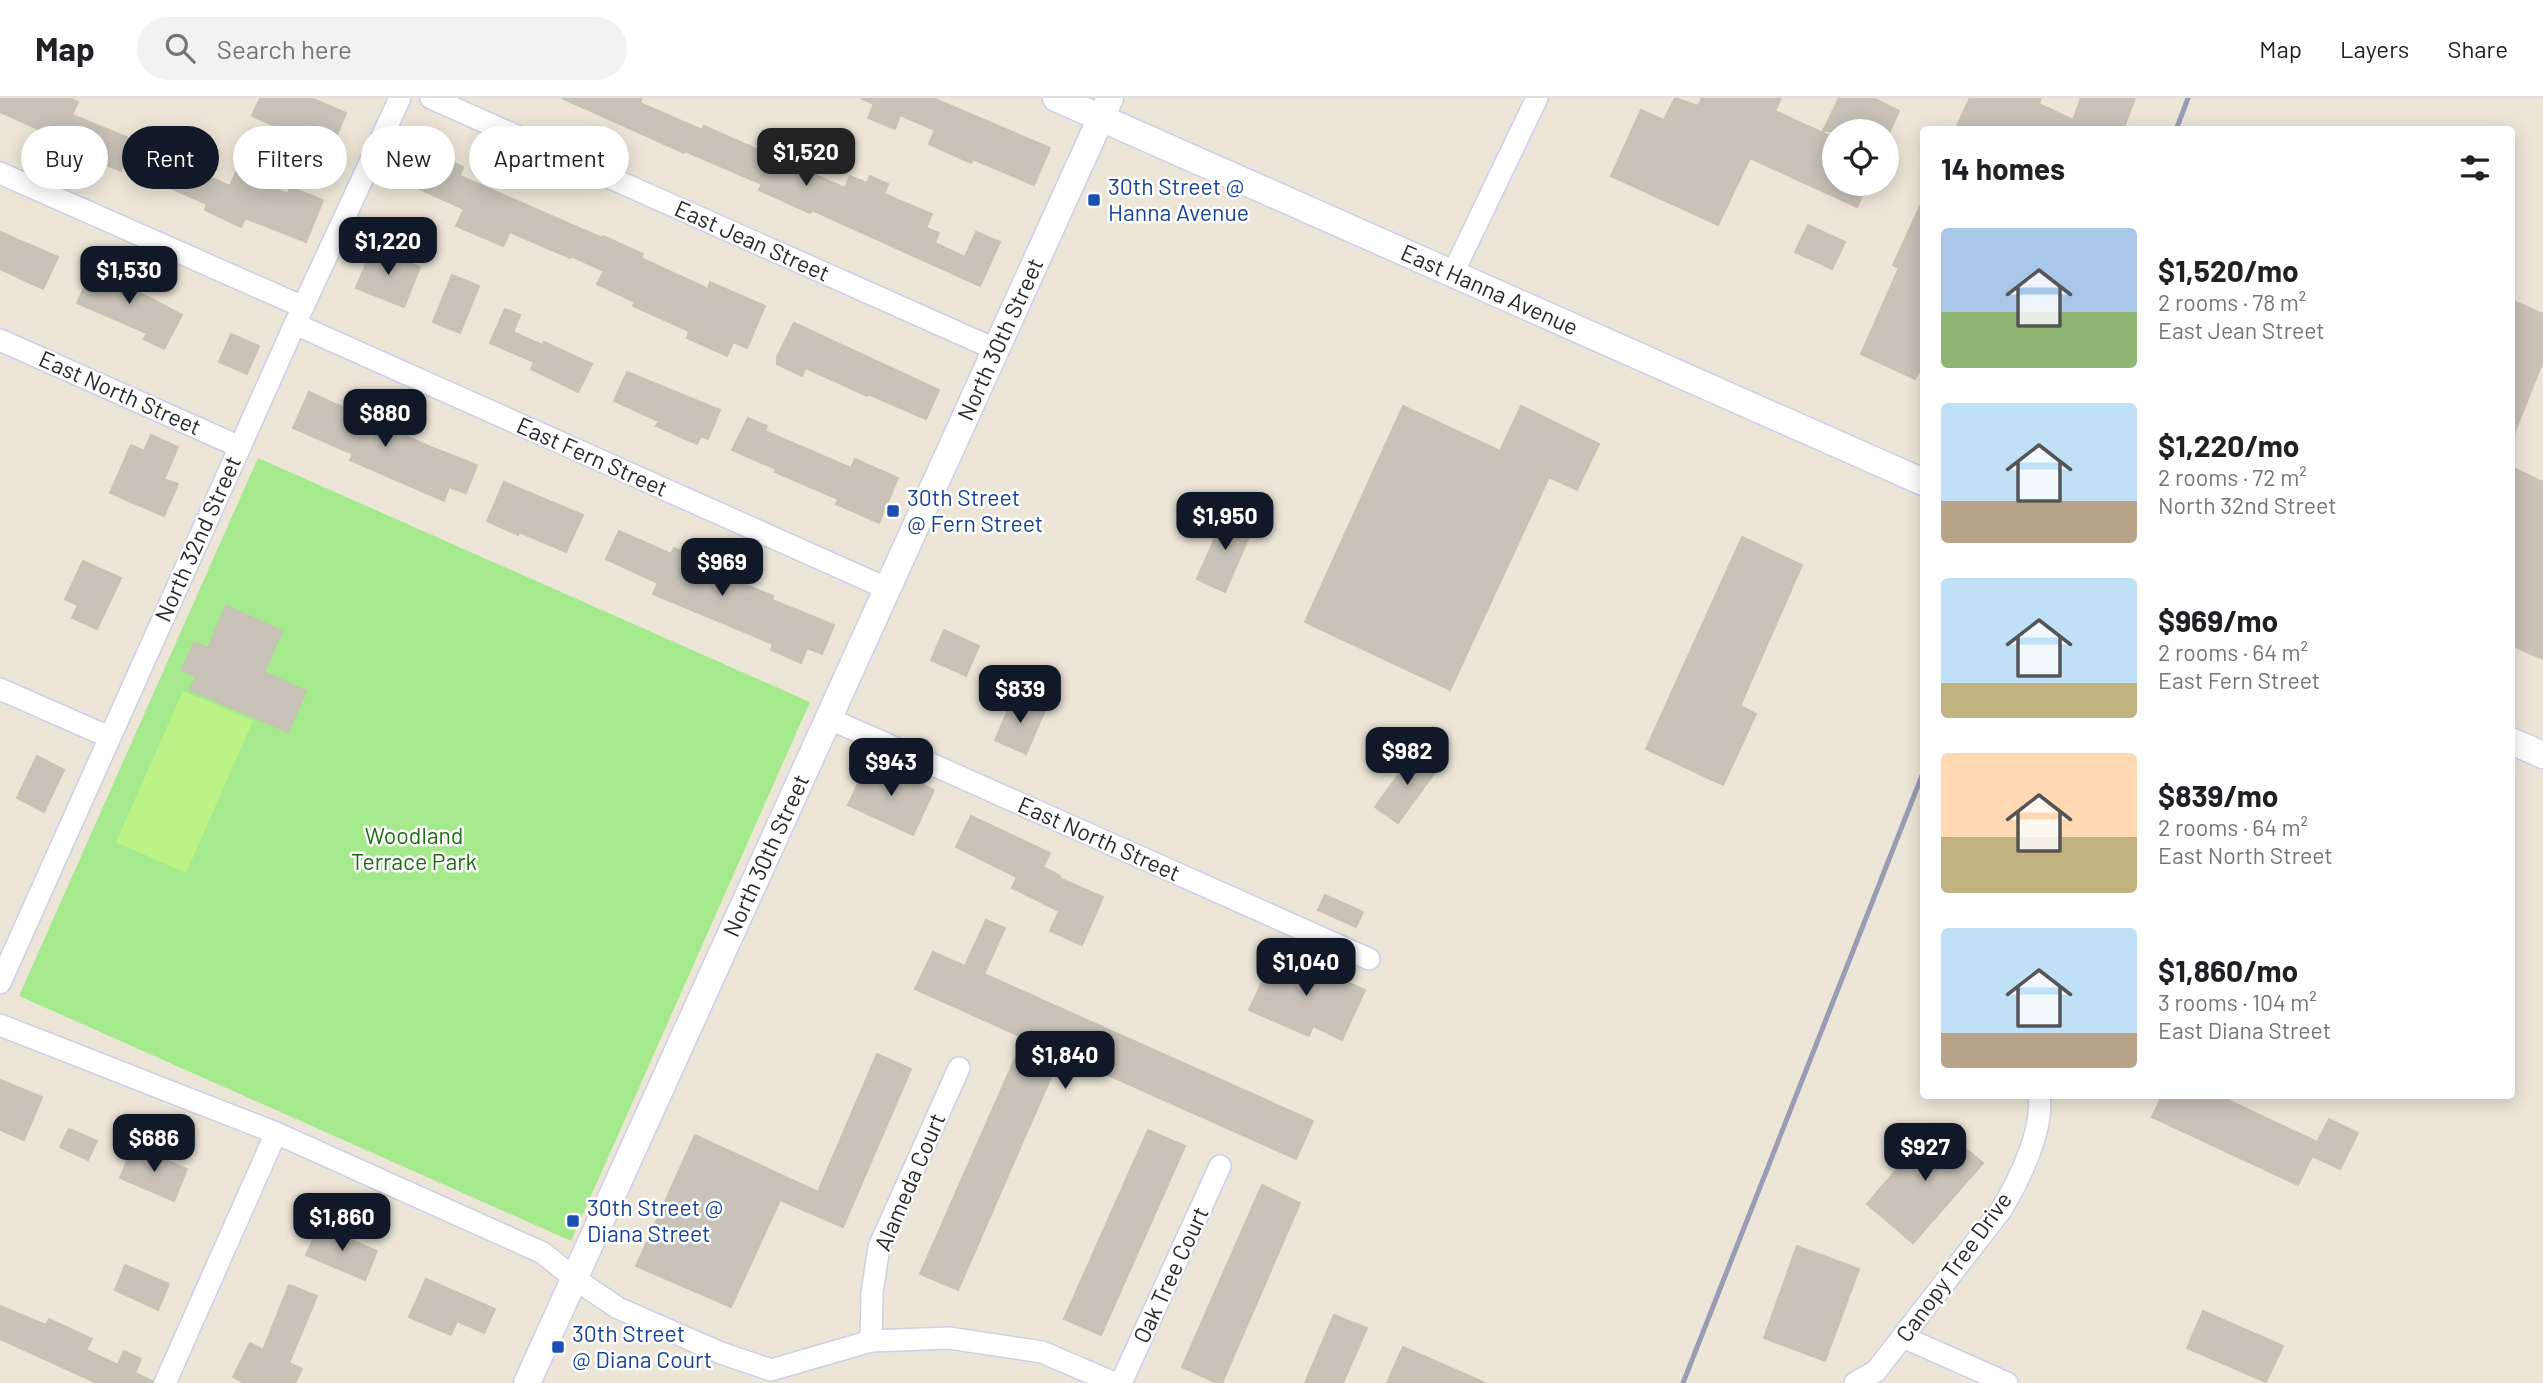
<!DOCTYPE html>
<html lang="en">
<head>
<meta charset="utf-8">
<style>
	body { margin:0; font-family:Barlow,sans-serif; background:#f2f2f2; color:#202124; height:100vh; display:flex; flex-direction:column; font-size:26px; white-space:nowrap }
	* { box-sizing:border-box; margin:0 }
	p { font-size:23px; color:#757577 }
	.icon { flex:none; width:38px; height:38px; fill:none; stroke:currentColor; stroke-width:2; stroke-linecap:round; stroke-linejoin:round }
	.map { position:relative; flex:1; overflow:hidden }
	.drawer { position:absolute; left:1920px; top:28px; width:595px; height:973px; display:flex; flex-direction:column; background:#fff; border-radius:7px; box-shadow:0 4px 18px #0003 }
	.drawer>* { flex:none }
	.top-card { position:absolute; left:21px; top:28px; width:665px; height:63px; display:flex; gap:14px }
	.controls { position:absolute; left:1822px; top:21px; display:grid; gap:14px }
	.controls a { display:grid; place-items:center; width:77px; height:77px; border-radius:50%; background:#fff; box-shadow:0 4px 18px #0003; font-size:35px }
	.price { position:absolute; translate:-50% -60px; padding:0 16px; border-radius:14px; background:#111827; color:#fff; font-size:23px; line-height:46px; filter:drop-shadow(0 2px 4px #0008) }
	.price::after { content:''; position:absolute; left:50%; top:42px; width:21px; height:16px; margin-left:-10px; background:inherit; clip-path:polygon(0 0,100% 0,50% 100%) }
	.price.on { background:#222; color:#fff }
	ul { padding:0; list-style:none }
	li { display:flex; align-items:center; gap:21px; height:175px; padding:0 21px }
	li span { display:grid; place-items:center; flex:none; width:196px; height:140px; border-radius:7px; color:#555 }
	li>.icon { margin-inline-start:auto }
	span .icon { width:84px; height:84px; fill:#fffc; stroke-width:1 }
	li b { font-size:30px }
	h2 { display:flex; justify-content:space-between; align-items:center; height:84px; padding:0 21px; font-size:30px }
	.tag { padding:0 24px; border-radius:32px; background:#fff; box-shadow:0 4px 18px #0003; font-size:24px; line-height:63px }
	.tag.on { background:#111827; color:#fff }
	header { display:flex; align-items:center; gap:42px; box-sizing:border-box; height:98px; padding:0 35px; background:#fff; border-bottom:2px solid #e0e0e0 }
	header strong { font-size:33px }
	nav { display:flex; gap:38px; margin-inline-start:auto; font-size:24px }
	.search { width:490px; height:63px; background:#f2f2f2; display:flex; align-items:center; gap:18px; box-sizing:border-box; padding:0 24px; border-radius:38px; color:#757577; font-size:26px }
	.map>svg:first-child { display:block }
</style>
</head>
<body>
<header>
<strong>Map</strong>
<div class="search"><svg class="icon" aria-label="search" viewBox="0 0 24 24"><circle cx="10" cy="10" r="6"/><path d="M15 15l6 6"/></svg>Search here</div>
<nav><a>Map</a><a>Layers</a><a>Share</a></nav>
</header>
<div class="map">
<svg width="2543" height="1285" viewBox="0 0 2543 1285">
	<rect width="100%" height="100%" fill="#ede6d8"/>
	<polygon fill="#a4ea8d" points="258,360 810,604 571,1143 19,898"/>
	<polygon fill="#bbf387" points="183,593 253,623 186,775 116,744"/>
	<g fill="#c8c2b8" stroke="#c8c2b2" stroke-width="2">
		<polygon points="0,0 69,0 78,4 72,17 148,48 149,44 192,63 189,70 230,88 237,73 288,96 290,89 323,102 306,144 245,120 241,129 205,112 207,106 122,69 121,73 76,55 78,49 0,14"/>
		<polygon points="260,0 311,0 346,15 331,51 252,18"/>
		<polygon points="562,0 642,0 640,5 702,32 704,28 845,90 850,78 867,85 870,78 888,86 884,96 932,116 926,130 939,135 935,145 965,159 976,134 1000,144 980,188 812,112 810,115 759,92 762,86 685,53 684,55"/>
		<polygon points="860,0 933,0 1050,50 1034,87 973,61 971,65 929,46 935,32 900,17 895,31 868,20 874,6"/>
		<polygon points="1675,0 1698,8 1702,0 1781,0 1775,13 1834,40 1834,86 1867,86 1857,109 1750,60 1718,127 1611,78 1641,12 1664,22"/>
		<polygon points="1839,0 1873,0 1899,13 1890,33 1823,33"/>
		<polygon points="1970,0 2041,0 2039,6 2073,22 2081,0 2135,0 2123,32 1955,32"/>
		<polygon points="417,49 463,69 460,78 602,140 603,138 643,156 641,160 708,191 710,184 765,208 747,250 733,244 727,258 687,240 689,233 633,208 635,204 597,186 604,173 571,158 570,160 510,134 503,148 456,128 464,111 402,83"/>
		<polygon points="1923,102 1923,267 1915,281 1861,256 1899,170 1893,167"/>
		<polygon points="1808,127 1845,144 1832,171 1795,154"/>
		<polygon points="0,134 58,159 43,191 0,171"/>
		<polygon points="373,149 420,169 404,209 356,190"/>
		<polygon points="94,168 143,189 140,195 182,217 164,251 144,241 147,235 77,205"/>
		<polygon points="452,177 479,188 460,235 433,224"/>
		<polygon points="2511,202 2543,216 2543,263 2512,341"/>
		<polygon points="505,211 520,217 513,234 542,247 544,244 592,266 578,294 531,271 534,264 490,245"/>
		<polygon points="794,225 939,292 926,321 868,296 867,298 806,270 802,278 777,266 777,259"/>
		<polygon points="231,236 259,248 247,276 219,264"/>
		<polygon points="627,274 720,312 708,341 701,338 697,346 656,328 659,323 614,303"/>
		<polygon points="309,294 428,348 477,367 466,395 449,389 444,403 350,362 353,356 293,330"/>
		<polygon points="1403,308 1500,353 1521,308 1599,346 1577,392 1549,379 1450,592 1305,524"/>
		<polygon points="748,320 767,328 765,333 851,370 855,361 898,380 879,425 836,406 838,401 775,374 776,371 732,352"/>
		<polygon points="151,337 178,349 164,381 178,386 164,418 110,395 131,347 144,353"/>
		<polygon points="2511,369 2543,384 2543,561 2511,547"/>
		<polygon points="504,384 583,417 566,454 519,434 518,437 487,423"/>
		<polygon points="1226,415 1254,427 1225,494 1197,481"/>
		<polygon points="619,433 671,456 674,450 715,468 713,474 773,498 772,502 834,527 822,556 807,550 801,565 771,552 773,546 653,496 658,485 606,461"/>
		<polygon points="1742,439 1802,467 1740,608 1756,616 1723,687 1646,651"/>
		<polygon points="83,463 121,480 97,531 72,520 78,507 65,501"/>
		<polygon points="226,508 282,533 264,574 306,593 288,634 190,592 196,578 182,572 194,544 208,550"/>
		<polygon points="944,532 979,548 966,578 931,562"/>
		<polygon points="1014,599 1045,612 1026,656 995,642"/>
		<polygon points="1416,653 1438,670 1398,725 1375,709"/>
		<polygon points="37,658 64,672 44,714 17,700"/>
		<polygon points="869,662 934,692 913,737 848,707"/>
		<polygon points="971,718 1050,755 1043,769 1060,778 1059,780 1103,799 1082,847 1050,833 1059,813 1012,790 1017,779 956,749"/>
		<polygon points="1325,797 1363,814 1356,829 1318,812"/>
		<polygon points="986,822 1005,830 984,876 1313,1023 1296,1061 1061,956 958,1192 920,1176 1024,940 915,891 933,854 965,868"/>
		<polygon points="1277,853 1365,892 1342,942 1313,928 1309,938 1249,912"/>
		<polygon points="877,956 911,971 843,1129 780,1102 731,1209 636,1168 695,1037 818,1094"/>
		<polygon points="0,982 42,999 24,1042 0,1032"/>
		<polygon points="2162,998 2219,998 2317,1044 2329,1021 2358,1035 2340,1071 2312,1058 2298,1087 2152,1019"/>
		<polygon points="1936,1026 1983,1065 1913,1145 1867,1106"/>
		<polygon points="69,1031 97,1043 88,1062 60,1049"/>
		<polygon points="1148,1032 1185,1048 1101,1237 1064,1221"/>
		<polygon points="133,1048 187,1071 174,1103 120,1080"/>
		<polygon points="1262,1087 1300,1105 1222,1285 1217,1285 1182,1269"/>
		<polygon points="319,1128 377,1153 365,1182 306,1157"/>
		<polygon points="1797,1148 1859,1171 1825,1263 1764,1240"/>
		<polygon points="125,1167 169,1186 158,1212 115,1192"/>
		<polygon points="426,1181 495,1211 484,1235 457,1223 451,1237 409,1219"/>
		<polygon points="289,1187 317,1198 289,1265 302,1271 295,1285 245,1285 233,1279 250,1245 263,1252"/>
		<polygon points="0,1208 46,1227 49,1221 92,1241 86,1252 118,1267 124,1253 141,1261 135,1275 152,1283 152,1285 97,1285 0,1241"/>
		<polygon points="2203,1213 2283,1248 2266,1284 2187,1250"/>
		<polygon points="1334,1217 1367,1230 1343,1285 1305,1285"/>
		<polygon points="1403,1249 1485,1285 1387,1285"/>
	</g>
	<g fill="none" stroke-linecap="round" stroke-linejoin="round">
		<g stroke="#cdcfe4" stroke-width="24">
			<g id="minor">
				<polyline points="431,0 997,252"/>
				<polyline points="0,75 303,209"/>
				<polyline points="1452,177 1537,0"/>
				<polyline points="295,226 888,491"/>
				<polyline points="0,242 240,349"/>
				<polyline points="0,591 109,639"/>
				<polyline points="830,621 1369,861"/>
				<polyline points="0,885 295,226 400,0"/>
				<polyline points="0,927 276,1035 543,1155 575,1181 618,1210 721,1255 771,1272 871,1243 949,1240 1042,1254 1114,1285"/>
				<polyline points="1903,1239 2007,1285"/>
				<polyline points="871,1243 872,1195 879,1149 959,970"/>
				<polyline points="165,1285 276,1035"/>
				<polyline points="1121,1285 1220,1068"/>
				<path d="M1855,1285l21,-12 125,-161c18,-29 43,-81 38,-114"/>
			</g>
		</g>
		<g stroke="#cdcfe4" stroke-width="29">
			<g id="tertiary">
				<path id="s1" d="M1056,0l867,384"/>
				<polyline points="2511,643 2543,657"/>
				<path id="s2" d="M527,1285l583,-1285"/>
			</g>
		</g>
		<use href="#minor" stroke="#fff" stroke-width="21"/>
		<use href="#tertiary" stroke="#fff" stroke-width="26"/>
		<g stroke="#9a9cb5" stroke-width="5">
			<polyline points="2176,32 2188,0"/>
			<polyline points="1683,1285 1923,675"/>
		</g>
	</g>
	<g fill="#1a4fb4" stroke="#fff" stroke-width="2.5">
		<rect x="1087" y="95" width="14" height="14" rx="3.5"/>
		<rect x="886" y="406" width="14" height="14" rx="3.5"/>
		<rect x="566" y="1116" width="14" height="14" rx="3.5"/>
		<rect x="551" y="1242" width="14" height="14" rx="3.5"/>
	</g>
	<g text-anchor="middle" stroke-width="5" stroke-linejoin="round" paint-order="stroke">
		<g font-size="23" fill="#164399" stroke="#fff" text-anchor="start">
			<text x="1108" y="97">30th Street @<tspan x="1108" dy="26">Hanna Avenue</tspan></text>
			<text x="907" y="408">30th Street<tspan x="907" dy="26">@ Fern Street</tspan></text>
			<text x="587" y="1118">30th Street @<tspan x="587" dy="26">Diana Street</tspan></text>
			<text x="572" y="1244">30th Street<tspan x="572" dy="26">@ Diana Court</tspan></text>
		</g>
		<g font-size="23" fill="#282828" stroke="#fff">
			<text transform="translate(752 143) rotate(24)" y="8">East Jean Street</text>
			<text dy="8" stroke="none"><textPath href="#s1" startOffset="474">East Hanna Avenue</textPath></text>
			<text dy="8" stroke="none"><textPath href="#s2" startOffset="1146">North 30th Street</textPath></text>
			<text transform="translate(120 295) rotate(24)" y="8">East North Street</text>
			<text transform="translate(592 359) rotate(24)" y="8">East Fern Street</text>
			<text transform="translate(198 441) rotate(-66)" y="8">North 32nd Street</text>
			<text transform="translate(1099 741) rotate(24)" y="8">East North Street</text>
			<text dy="8" stroke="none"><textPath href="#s2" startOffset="579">North 30th Street</textPath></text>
			<text transform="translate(910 1084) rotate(-67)" y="8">Alameda Court</text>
			<text transform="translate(1954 1169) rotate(-54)" y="8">Canopy Tree Drive</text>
			<text transform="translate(1171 1177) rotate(-65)" y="8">Oak Tree Court</text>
		</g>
		<g font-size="23" fill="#1b6c11" stroke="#fff">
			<text x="414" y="746">Woodland<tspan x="414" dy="26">Terrace Park</tspan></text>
		</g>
	</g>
</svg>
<div class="controls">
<a><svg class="icon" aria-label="locate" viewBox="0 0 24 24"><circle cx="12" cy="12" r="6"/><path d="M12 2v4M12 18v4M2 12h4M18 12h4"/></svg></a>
</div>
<b class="price on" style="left:806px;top:90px">$1,520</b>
<b class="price" style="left:388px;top:179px">$1,220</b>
<b class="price" style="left:129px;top:208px">$1,530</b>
<b class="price" style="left:385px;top:351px">$880</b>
<b class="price" style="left:1225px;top:454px">$1,950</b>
<b class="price" style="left:722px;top:500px">$969</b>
<b class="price" style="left:1020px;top:627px">$839</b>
<b class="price" style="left:1407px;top:689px">$982</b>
<b class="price" style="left:891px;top:700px">$943</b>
<b class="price" style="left:1306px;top:900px">$1,040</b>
<b class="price" style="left:1065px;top:993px">$1,840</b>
<b class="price" style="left:154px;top:1076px">$686</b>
<b class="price" style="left:1925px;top:1085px">$927</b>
<b class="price" style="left:342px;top:1155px">$1,860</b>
<div class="top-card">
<a class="tag">Buy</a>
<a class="tag on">Rent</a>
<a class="tag">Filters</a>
<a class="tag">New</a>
<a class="tag">Apartment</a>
</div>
<section class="drawer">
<h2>14 homes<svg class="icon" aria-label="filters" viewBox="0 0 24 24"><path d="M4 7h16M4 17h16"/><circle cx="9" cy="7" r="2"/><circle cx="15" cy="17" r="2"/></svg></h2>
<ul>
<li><span style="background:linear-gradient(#a9c7e8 60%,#8fb573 0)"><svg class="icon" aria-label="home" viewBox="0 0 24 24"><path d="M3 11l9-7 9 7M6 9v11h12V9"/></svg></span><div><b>$1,520/mo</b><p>2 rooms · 78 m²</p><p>East Jean Street</p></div></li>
<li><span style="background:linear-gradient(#bfe0f5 70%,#b9a48a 0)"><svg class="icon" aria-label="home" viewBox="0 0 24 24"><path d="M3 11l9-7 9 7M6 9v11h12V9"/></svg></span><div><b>$1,220/mo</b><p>2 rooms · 72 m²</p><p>North 32nd Street</p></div></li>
<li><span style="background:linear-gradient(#bfe0f5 75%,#c2b280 0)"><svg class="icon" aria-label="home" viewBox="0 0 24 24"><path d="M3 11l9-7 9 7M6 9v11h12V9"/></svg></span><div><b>$969/mo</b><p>2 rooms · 64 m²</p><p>East Fern Street</p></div></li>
<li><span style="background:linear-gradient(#ffd9b3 60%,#c2b280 0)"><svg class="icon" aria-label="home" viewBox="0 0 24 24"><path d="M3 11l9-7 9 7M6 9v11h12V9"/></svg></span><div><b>$839/mo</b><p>2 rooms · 64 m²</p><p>East North Street</p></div></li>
<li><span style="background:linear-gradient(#bfe0f5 75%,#b9a48a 0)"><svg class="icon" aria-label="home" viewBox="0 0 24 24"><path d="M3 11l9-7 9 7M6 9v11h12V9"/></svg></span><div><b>$1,860/mo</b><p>3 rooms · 104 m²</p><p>East Diana Street</p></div></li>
</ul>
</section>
</div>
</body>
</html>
